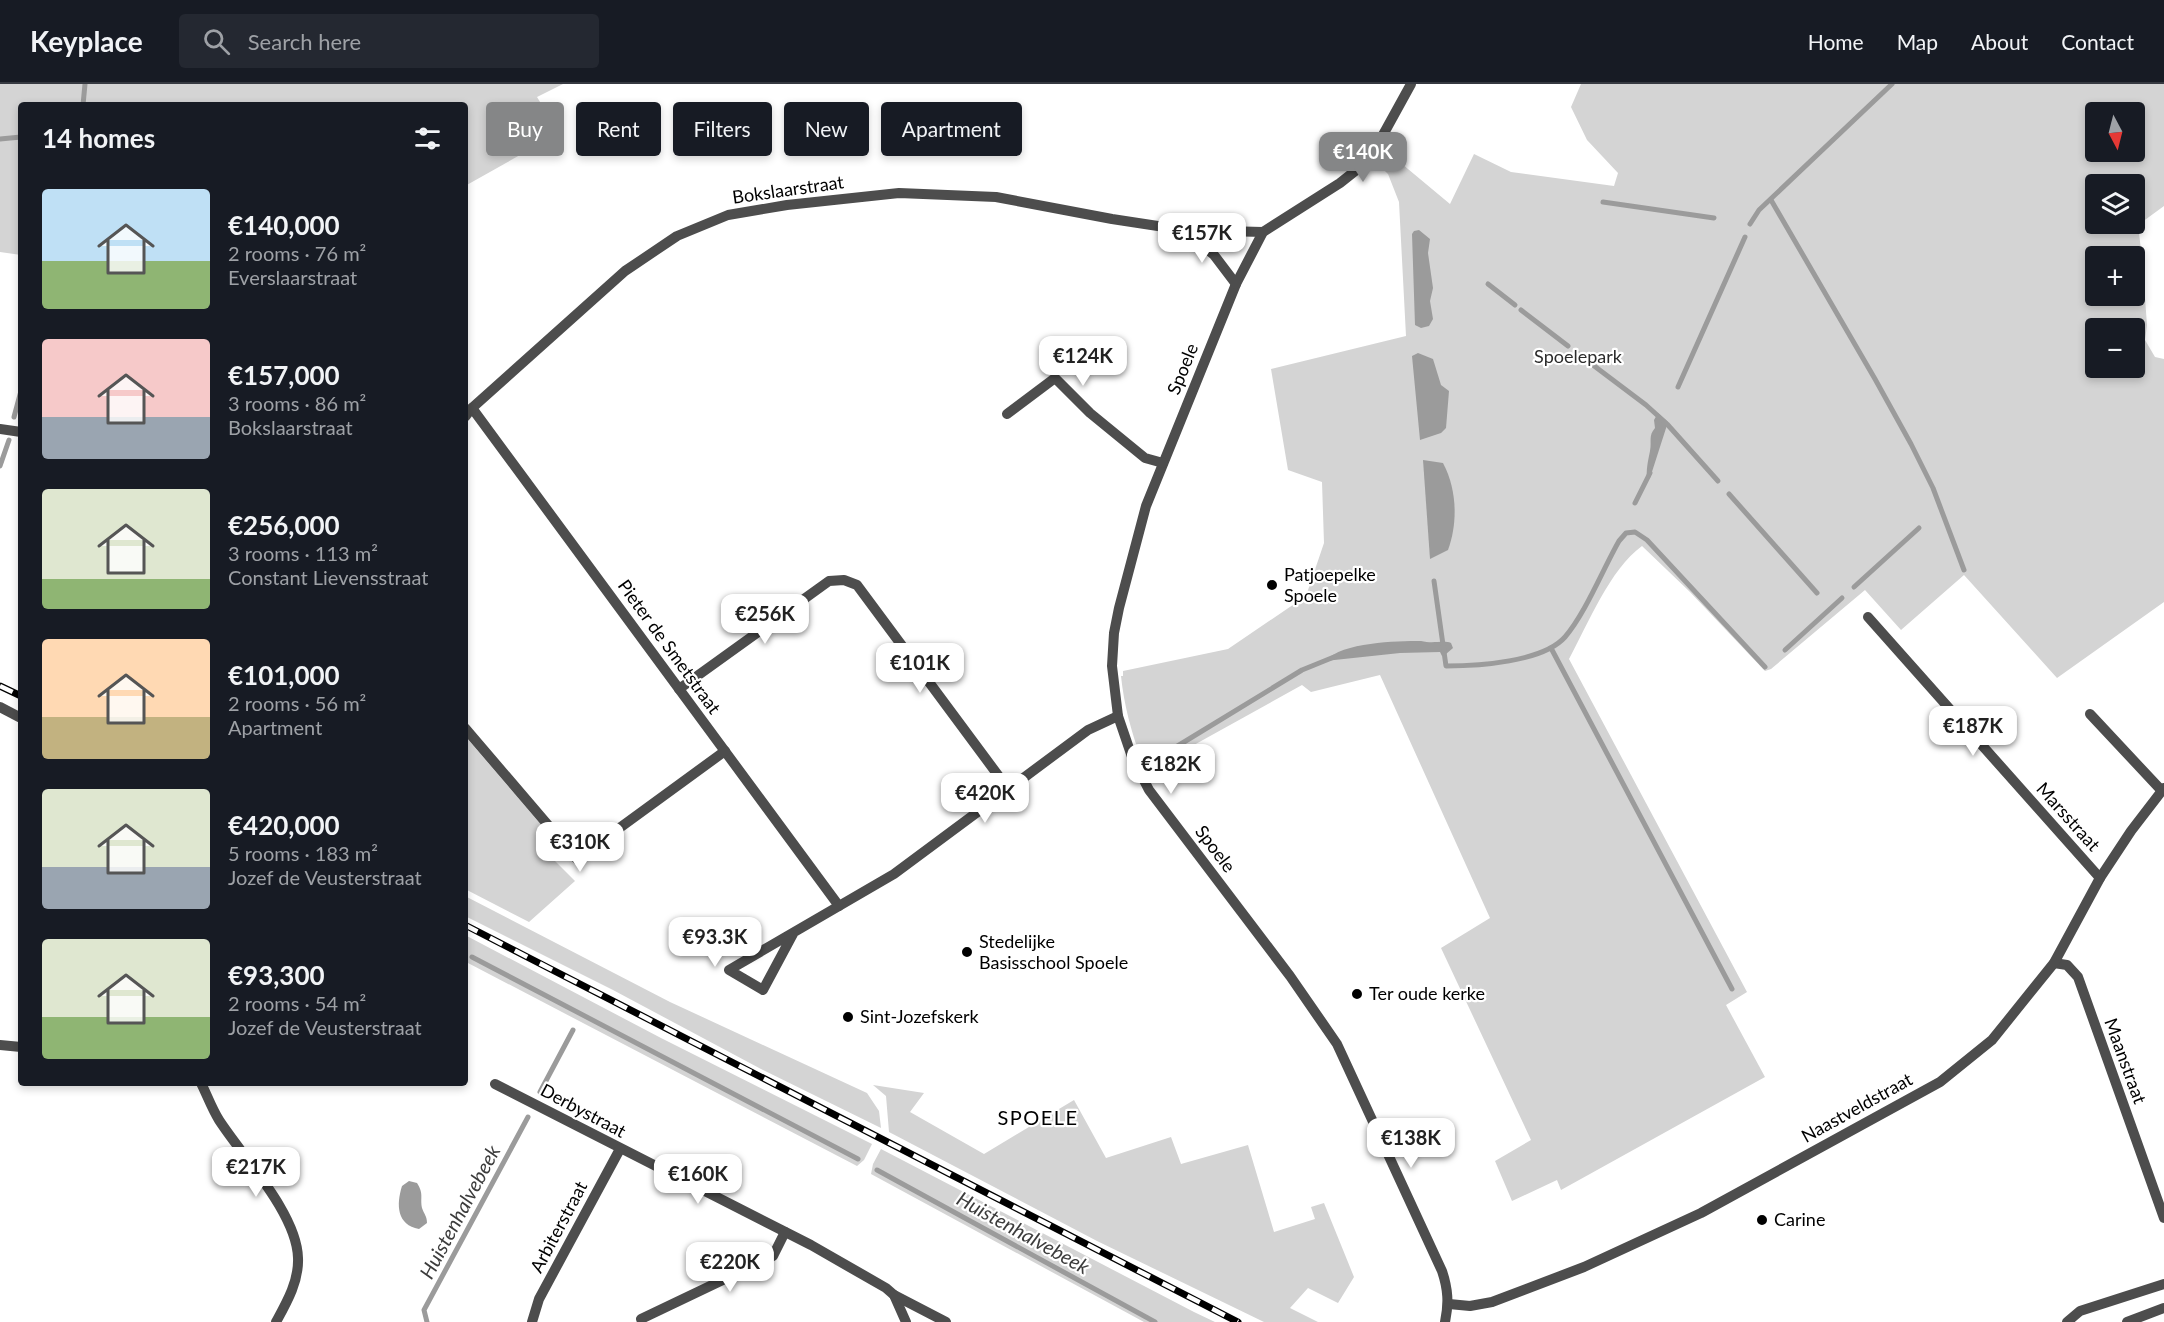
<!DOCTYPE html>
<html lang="en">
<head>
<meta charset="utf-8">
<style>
	body { margin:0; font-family:Lato,sans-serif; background:#242831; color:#f1f3f6; height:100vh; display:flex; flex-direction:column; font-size:22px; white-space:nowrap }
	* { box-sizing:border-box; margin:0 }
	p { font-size:20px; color:#9ea1a6 }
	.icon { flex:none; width:33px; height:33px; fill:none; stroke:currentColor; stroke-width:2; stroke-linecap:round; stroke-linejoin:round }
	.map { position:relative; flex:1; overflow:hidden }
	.drawer { position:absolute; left:18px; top:18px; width:450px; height:984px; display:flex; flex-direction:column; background:#171b24; border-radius:6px; box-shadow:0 3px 9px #0003 }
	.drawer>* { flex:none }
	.top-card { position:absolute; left:486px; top:18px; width:570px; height:54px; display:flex; gap:12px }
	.needle { width:39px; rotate:173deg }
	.fabs { position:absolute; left:2085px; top:18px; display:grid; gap:12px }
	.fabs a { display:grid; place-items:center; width:60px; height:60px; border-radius:6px; background:#171b24; box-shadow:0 3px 9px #0003; font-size:30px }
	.price { position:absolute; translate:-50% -51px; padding:0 14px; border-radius:12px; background:#fff; color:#222; font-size:20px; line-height:39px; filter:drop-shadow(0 2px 3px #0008) }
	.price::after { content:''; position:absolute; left:50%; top:36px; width:18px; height:14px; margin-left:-9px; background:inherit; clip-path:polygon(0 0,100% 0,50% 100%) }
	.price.active { background:#858687; color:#fff }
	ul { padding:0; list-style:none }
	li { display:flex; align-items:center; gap:18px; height:150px; padding:0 24px }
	li span { display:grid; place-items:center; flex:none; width:168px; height:120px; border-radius:6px; color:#555 }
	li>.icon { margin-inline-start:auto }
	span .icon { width:72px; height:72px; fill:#fffc; stroke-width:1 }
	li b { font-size:26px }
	h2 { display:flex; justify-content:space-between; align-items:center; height:72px; padding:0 24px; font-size:26px }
	.chip { padding:0 21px; border-radius:6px; background:#171b24; box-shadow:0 3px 9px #0003; font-size:21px; line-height:54px }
	.chip.active { background:#858687; color:#fff }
	header { display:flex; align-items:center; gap:36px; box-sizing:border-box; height:84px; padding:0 30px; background:#171b24; border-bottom:2px solid #363941 }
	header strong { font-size:28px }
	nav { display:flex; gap:33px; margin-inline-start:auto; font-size:21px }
	.search { width:420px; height:54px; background:#242831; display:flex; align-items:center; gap:15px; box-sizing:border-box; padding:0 21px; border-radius:6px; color:#9ea1a6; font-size:22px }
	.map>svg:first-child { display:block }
</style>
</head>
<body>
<header>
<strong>Keyplace</strong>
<div class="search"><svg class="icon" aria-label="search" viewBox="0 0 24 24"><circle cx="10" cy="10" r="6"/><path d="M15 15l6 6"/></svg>Search here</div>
<nav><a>Home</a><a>Map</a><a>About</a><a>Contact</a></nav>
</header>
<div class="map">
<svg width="2164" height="1238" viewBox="0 0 2164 1238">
	<rect width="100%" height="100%" fill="#fff"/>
	<g fill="#d4d4d4" fill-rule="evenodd">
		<polygon points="0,0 563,0 537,13 559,49 465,102 465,21 21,21 21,171 0,168"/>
		<path d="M1581,0h583v122l-26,19 4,33 -5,11 8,29 2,27 -2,15 10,17 9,2v243l-107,76 -93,-103 -63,55 -36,-40 -94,79 -6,2 -75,-79 -48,-46c-32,23 -54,78 -73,113l178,333 -21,13 39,72 -204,113 -4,-10 -45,21 -17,-40 36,-21 -90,-192 49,-30 -110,-243 -69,17 -9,-7 -146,81 -10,-10 -5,2c-10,-27 -17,-53 -20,-82h2v-5l105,-22 78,-53 18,-53 -2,-61 -34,-12 -17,-101 135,-33 -7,-134 -11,-28 -9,-9 11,-11 60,50 24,-50 37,18 103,14 4,-13 -31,-33 -16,-33zM2096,28h38v40h-38zM2096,100h38v40h-38zM2096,172h38v40h-38zM2096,244h38v40h-38z"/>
		<polygon points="465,652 560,763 555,777 575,797 529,838 465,805"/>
		<polygon points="465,812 670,918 867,1009 879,1027 881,1044 761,985 613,906 465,832"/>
		<polygon points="465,851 661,954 872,1060 864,1076 857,1082 468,879 465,877"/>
		<polygon points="873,1001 924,1009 910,1028 984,1070 1074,1016 1106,1074 1171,1053 1181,1080 1248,1061 1274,1148 1315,1135 1311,1123 1324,1119 1354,1193 1338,1219 1308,1204 1290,1224 1318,1238 1264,1238 1097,1157 889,1048 886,1012"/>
		<polygon points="881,1065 1194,1228 1215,1238 1144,1238 871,1090 873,1080"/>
	</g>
	<g fill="#9b9b9b">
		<polygon points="1419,146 1430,155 1428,169 1433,204 1430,217 1433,235 1429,242 1421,244 1415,241 1412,150 1414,147"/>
		<polygon points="1418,269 1433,275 1441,301 1449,307 1446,344 1441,349 1420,356 1412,272"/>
		<path d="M1658,329l10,9 -18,56 -3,2c-1,-11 1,-19 3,-29 2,-10 -2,-15 5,-23l-1,-8z"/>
		<path d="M1423,376l20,3c14,26 15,60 5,87l-18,9z"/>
		<path d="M1421,557c12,3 23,-1 30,2l2,5 -7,6 -4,2 -2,-4 -40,1 -75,8c18,-19 71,-20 96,-20z"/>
		<path d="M409,1097l8,2c7,11 3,14 5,25 2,6 5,8 5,15l-8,6c-22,-4 -23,-24 -17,-43z"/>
	</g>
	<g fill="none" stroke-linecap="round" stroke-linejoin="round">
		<g stroke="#9b9b9b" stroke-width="5">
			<polyline points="83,21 85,0"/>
			<polyline points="0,55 21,53"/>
			<polyline points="1771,116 1875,295 1911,360 1933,404 1964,486"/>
			<polyline points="1603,118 1714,134"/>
			<polyline points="1750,140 1759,126 1892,0"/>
			<polyline points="1488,200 1515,221"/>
			<polyline points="1521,226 1568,262"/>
			<polyline points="1577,269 1646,321 1667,340 1718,397"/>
			<polyline points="1678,303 1745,153"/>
			<polyline points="14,333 21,307"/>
			<polyline points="0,382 9,356"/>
			<polyline points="1729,410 1817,509"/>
			<polyline points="1635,419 1650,389"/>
			<path d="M1434,497l12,85c32,0 97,-4 119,-29 20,-23 38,-68 54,-96l7,-8 9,-1 12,8 118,127"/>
			<polyline points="1854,503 1919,444"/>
			<polyline points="1551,564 1732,905"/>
			<polyline points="1785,566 1842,514"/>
			<polyline points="1166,669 1302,586 1334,573"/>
			<polyline points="472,873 858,1075"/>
			<polyline points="540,1008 573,946"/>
			<polyline points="877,1086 1155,1238"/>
			<polyline points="427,1238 424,1226 528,1033"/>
		</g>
		<g stroke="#4d4d4d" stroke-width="10">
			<path d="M1411,0l-33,60 -14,20 -24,19 -77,49 -27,52 -90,222 -27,102 -5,25 -2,33 6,50 14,41 17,33 141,186 47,68 105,227c6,18 7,32 3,51"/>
			<polyline points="1184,146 1214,171 1236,200"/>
			<polyline points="472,324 839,822"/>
			<polyline points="1007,330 1055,294 1090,329 1145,374 1163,379"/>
			<polyline points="465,333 472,324 625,187 677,152 728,131 787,121 899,109 996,113 1112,135 1184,146 1263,148"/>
			<polyline points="0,345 21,348"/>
			<polyline points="1868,533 2100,794"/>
			<polyline points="679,605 829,497 844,496 857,501 1009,706"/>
			<polyline points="0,623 21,634"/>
			<polyline points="2090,630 2162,707"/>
			<polyline points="465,644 577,775 725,667"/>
			<polyline points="793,850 763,906 729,886 894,790 1088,646 1118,632"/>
			<polyline points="2054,879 2067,881 2078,893 2164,1134"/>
			<polyline points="0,961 21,963"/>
			<path d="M201,999c6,12 11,26 18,37 24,37 78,94 79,138 1,23 -11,44 -22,64"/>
			<polyline points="495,1000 811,1161 886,1204 894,1211 906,1238"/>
			<polyline points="894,1211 946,1238"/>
			<polyline points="1449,1220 1470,1222 1492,1218 1584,1183 1701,1129 1940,998 1992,956 2054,879 2100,794 2131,747 2164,704"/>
			<polyline points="641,1235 773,1172 785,1148"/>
			<polyline points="532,1238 539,1215 620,1065"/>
			<polyline points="2067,1238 2080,1227 2164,1200"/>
			<polyline points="2127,1238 2164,1224"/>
		</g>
		<g stroke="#000" stroke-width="7">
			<g id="rail">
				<polyline points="0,602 21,612"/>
				<polyline points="465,841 1238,1238"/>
			</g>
		</g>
		<use href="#rail" stroke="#fff" stroke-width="4.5" stroke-dasharray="14" stroke-linecap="butt"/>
	</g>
	<g fill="#000" stroke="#fff" stroke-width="2">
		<circle cx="1272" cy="501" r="6"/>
		<circle cx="967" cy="868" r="6"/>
		<circle cx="1357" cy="910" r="6"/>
		<circle cx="848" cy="933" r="6"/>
		<circle cx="1762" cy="1136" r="6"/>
	</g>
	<g text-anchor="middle" stroke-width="4.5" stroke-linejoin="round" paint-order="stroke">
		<g font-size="18" fill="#000" stroke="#fff">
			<text transform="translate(788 106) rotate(-8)" y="6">Bokslaarstraat</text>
			<text transform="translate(1183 285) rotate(-68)" y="6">Spoele</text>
			<text transform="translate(669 563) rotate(54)" y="6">Pieter de Smetstraat</text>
			<text transform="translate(2068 733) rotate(48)" y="6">Marsstraat</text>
			<text transform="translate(1215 765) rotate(53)" y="6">Spoele</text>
			<text transform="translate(2125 977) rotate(70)" y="6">Maanstraat</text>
			<text transform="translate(1857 1024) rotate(-29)" y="6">Naastveldstraat</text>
			<text transform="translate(583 1027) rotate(28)" y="6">Derbystraat</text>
			<text transform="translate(559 1143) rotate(-62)" y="6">Arbiterstraat</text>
		</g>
		<g font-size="18" fill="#2b2b2b" stroke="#fff">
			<text x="1578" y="279">Spoelepark</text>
		</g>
		<g font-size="18" fill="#000" stroke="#fff" text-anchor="start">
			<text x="1284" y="497">Patjoepelke<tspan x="1284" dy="21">Spoele</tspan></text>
			<text x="979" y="864">Stedelijke<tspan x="979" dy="21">Basisschool Spoele</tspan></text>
			<text x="1369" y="916">Ter oude kerke</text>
			<text x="860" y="939">Sint-Jozefskerk</text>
			<text x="1774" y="1142">Carine</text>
		</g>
		<g font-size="20" letter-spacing="1.5" fill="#000" stroke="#fff">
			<text x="1038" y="1041">SPOELE</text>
		</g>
		<g font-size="20" font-style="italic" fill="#3c3c3c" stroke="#fff">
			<text transform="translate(460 1128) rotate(-62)" y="7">Huistenhalvebeek</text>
			<text transform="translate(1023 1149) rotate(29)" y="7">Huistenhalvebeek</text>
		</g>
	</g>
</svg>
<div class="fabs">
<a><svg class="needle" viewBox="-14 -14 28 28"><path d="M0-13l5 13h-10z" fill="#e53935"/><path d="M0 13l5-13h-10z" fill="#9ea1a6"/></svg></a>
<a><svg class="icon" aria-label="layers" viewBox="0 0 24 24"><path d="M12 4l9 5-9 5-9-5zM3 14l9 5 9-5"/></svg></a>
<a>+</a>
<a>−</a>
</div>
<b class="price active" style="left:1363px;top:99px">€140K</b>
<b class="price" style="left:1202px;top:180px">€157K</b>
<b class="price" style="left:1083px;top:303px">€124K</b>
<b class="price" style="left:765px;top:561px">€256K</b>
<b class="price" style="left:920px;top:610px">€101K</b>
<b class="price" style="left:1973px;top:673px">€187K</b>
<b class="price" style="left:1171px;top:711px">€182K</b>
<b class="price" style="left:985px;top:740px">€420K</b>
<b class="price" style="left:580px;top:789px">€310K</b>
<b class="price" style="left:715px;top:884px">€93.3K</b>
<b class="price" style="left:1411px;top:1085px">€138K</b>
<b class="price" style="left:256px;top:1114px">€217K</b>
<b class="price" style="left:698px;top:1121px">€160K</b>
<b class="price" style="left:730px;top:1209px">€220K</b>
<div class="top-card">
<a class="chip active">Buy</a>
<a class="chip">Rent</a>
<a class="chip">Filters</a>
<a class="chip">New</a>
<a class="chip">Apartment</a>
</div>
<section class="drawer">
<h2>14 homes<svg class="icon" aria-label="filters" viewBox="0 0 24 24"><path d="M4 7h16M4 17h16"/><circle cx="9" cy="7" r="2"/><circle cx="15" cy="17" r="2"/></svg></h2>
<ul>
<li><span style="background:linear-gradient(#bfe0f5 60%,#8fb573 0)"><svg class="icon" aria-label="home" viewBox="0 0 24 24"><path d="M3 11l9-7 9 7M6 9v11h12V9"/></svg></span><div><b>€140,000</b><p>2 rooms · 76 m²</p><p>Everslaarstraat</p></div></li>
<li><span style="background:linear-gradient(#f6c9c9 65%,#9aa5b1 0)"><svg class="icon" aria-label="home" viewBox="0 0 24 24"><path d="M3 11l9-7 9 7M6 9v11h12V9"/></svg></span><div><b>€157,000</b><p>3 rooms · 86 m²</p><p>Bokslaarstraat</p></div></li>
<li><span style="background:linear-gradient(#dfe7d0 75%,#8fb573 0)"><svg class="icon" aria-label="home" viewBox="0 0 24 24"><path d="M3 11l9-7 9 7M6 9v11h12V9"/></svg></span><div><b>€256,000</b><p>3 rooms · 113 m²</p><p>Constant Lievensstraat</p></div></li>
<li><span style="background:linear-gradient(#ffd9b3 65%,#c2b280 0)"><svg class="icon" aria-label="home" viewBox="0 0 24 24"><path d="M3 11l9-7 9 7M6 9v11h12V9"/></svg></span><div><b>€101,000</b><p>2 rooms · 56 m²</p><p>Apartment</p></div></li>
<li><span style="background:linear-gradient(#dfe7d0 65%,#9aa5b1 0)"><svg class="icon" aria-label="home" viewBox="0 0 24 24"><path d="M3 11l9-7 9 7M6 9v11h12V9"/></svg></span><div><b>€420,000</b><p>5 rooms · 183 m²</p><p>Jozef de Veusterstraat</p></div></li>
<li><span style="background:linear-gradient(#dfe7d0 65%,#8fb573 0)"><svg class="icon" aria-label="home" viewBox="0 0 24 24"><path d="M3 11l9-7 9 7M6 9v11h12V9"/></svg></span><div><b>€93,300</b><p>2 rooms · 54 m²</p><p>Jozef de Veusterstraat</p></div></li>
</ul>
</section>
</div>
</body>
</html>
